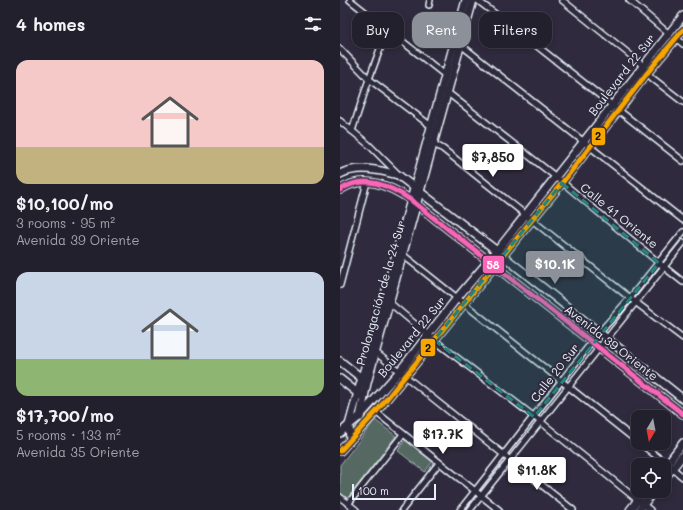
<!DOCTYPE html>
<html lang="en">
<head>
<meta charset="utf-8">
<style>
	body { margin:0; font-family:Mali,sans-serif; background:#2b2836; color:#f1f3f6; height:100vh; display:flex; flex-direction:column; font-size:15px; white-space:nowrap }
	* { box-sizing:border-box; margin:0 }
	p { font-size:13px; color:#a3a3aa }
	.icon { flex:none; width:22px; height:22px; fill:none; stroke:currentColor; stroke-width:2; stroke-linecap:round; stroke-linejoin:round }
	.map { position:relative; flex:1; overflow:hidden }
	.sheet { display:flex; flex-direction:column; background:#23202e; width:340px }
	.sheet>* { flex:none }
	.guide { position:absolute; left:12px; top:12px; width:271px; height:36px; display:flex; gap:8px }
	.needle { width:26px; rotate:190deg }
	.tools { position:absolute; left:291px; top:410px; display:grid; gap:8px }
	.tools a { display:grid; place-items:center; width:40px; height:40px; border-radius:8px; background:#23202e; box-shadow:0 2px 6px #0003,0 0 0 1px #403e4a; font-size:20px }
	.scale { position:absolute; left:12px; bottom:10px; width:84px; box-sizing:border-box; padding-left:4px; border:2px solid #e8f1f8; border-top:0; font-size:11px; line-height:14px; white-space:nowrap; color:#e8f1f8; -webkit-text-stroke:3px #2f2a3d; paint-order:stroke }
	.price { position:absolute; translate:-50% -34px; padding:0 9px; border-radius:4px; background:#fff; color:#222; font-size:13px; line-height:26px; filter:drop-shadow(0 1px 2px #0008) }
	.price::after { content:''; position:absolute; left:50%; top:24px; width:12px; height:9px; margin-left:-6px; background:inherit; clip-path:polygon(0 0,100% 0,50% 100%) }
	.price.on { background:#8c9099; color:#fff }
	ul { padding:0; list-style:none }
	li { display:grid; align-content:center; gap:8px; height:212px; padding:0 16px }
	li span { display:grid; place-items:center; height:124px; border-radius:12px; color:#555 }
	li>.icon { margin-inline-start:auto }
	span .icon { width:72px; height:72px; fill:#fffc; stroke-width:1 }
	li b { font-size:17px }
	h2 { display:flex; justify-content:space-between; align-items:center; height:48px; padding:0 16px; font-size:17px }
	.tag { padding:0 14px; border-radius:12px; background:#23202e; box-shadow:0 2px 6px #0003,0 0 0 1px #403e4a; font-size:14px; line-height:36px }
	.tag.on { background:#8c9099; color:#fff }
	main { display:flex; flex:1; min-height:0 }
	.map>svg:first-child { display:block }
</style>
</head>
<body>
<main>
<section class="sheet">
<h2>4 homes<svg class="icon" aria-label="filters" viewBox="0 0 24 24"><path d="M4 7h16M4 17h16"/><circle cx="9" cy="7" r="2"/><circle cx="15" cy="17" r="2"/></svg></h2>
<ul>
<li><span style="background:linear-gradient(#f6c9c9 70%,#c2b280 0)"><svg class="icon" aria-label="home" viewBox="0 0 24 24"><path d="M3 11l9-7 9 7M6 9v11h12V9"/></svg></span><div><b>$10,100/mo</b><p>3 rooms · 95 m²</p><p>Avenida 39 Oriente</p></div></li>
<li><span style="background:linear-gradient(#c9d6e8 70%,#8fb573 0)"><svg class="icon" aria-label="home" viewBox="0 0 24 24"><path d="M3 11l9-7 9 7M6 9v11h12V9"/></svg></span><div><b>$17,700/mo</b><p>5 rooms · 133 m²</p><p>Avenida 35 Oriente</p></div></li>
</ul>
</section>
<div class="map">
<svg width="343" height="510" viewBox="0 0 343 510">
	<rect width="100%" height="100%" fill="#2f2a3d"/>
	<filter id="ink" filterUnits="userSpaceOnUse"><feTurbulence type="fractalNoise" baseFrequency=".025" numOctaves="2"/><feDisplacementMap in="SourceGraphic" scale="8" xChannelSelector="R" yChannelSelector="G"/><feConvolveMatrix kernelMatrix="1 2 1 2 8 2 1 2 1" color-interpolation-filters="sRGB"/></filter>
	<g filter="url(#ink)">
		<g fill="#556962" stroke="#9eadad">
			<polygon points="343,17 343,28 163,252 160,250"/>
			<polygon points="35,420 56,436 7,499 0,494 0,465"/>
			<polygon points="65,440 93,461 85,472 58,451"/>
		</g>
		<g fill="none" stroke-linecap="round" stroke-linejoin="round">
			<g stroke="#e8f1f8" stroke-width="8">
				<g id="street">
					<polyline points="10,0 105,75"/>
					<polyline points="137,0 192,42 343,161"/>
					<polyline points="222,0 299,62 312,78 343,102"/>
					<polyline points="289,0 329,34"/>
					<polyline points="89,5 90,0"/>
					<polyline points="336,38 343,44"/>
					<polyline points="121,45 343,220"/>
					<polyline points="0,49 29,79 91,126"/>
					<polyline points="105,91 108,93 216,177 324,267 343,282"/>
					<polyline points="0,121 29,145 58,174"/>
					<polyline points="12,131 29,79 47,30"/>
					<polyline points="94,144 103,149 290,298 343,338"/>
					<polyline points="63,255 298,442"/>
					<polyline points="0,285 27,182"/>
					<polyline points="50,303 94,340 201,422 310,510"/>
					<polyline points="34,351 65,376 233,510"/>
					<polyline points="36,412 159,510"/>
					<polyline points="300,443 343,477"/>
					<polyline points="0,497 16,510"/>
					<polyline points="8,504 63,434"/>
					<polyline points="62,510 99,463"/>
					<polyline points="120,510 259,333 290,298 343,232"/>
					<polyline points="130,510 343,243"/>
				</g>
			</g>
			<g stroke="#e8f1f8" stroke-width="10">
				<g id="secondary">
					<path d="M0,174c18,-9 40,-4 58,1l99,76 186,148"/>
					<path d="M0,190c24,-17 50,-4 71,10l272,214"/>
					<polyline points="0,361 24,380"/>
					<polyline points="0,379 20,395"/>
					<polyline points="20,417 27,383 133,0"/>
					<polyline points="0,433 9,425 19,417 59,372 117,298 157,251 343,16"/>
					<polyline points="10,440 9,425 126,0"/>
					<polyline points="0,451 36,412 222,183 308,72 343,30"/>
					<polyline points="324,468 343,443"/>
					<polyline points="324,479 343,455"/>
					<polyline points="290,510 305,491"/>
					<polyline points="299,510 314,491"/>
				</g>
			</g>
			<use href="#street" stroke="#2f2a3d" stroke-width="5"/>
			<use href="#secondary" stroke="#2f2a3d" stroke-width="7"/>
			<g stroke="#2f2a3d" stroke-width="8">
				<path id="bus-1" d="M0,190c24,-17 50,-4 71,10l272,214"/>
			</g>
			<g stroke="#2f2a3d" stroke-width="8">
				<polyline id="bus-2" points="0,451 36,412 222,183 308,72 343,30"/>
			</g>
			<use href="#bus-1" stroke="#fa66b7" stroke-width="5"/>
			<use href="#bus-2" stroke="#f7a600" stroke-width="5"/>
		</g>
	</g>
	<path fill="#25827c" fill-opacity="0.2" stroke="#25827c" stroke-width="3" stroke-dasharray="8 5" stroke-linejoin="round" d="M222,183l97,80 -125,154 -100,-77z"/>
	<g text-anchor="middle" stroke-width="4" stroke-linejoin="round" paint-order="stroke">
		<g font-size="12" fill="#e8f1f8" stroke="#2f2a3d">
			<text transform="translate(282 75) rotate(-52)" y="4">Boulevard 22 Sur</text>
			<text transform="translate(279 216) rotate(39)" y="4">Calle 41 Oriente</text>
			<text transform="translate(41 293) rotate(-74)" y="4">Prolongación de la 24 Sur</text>
			<text transform="translate(72 337) rotate(-51)" y="4">Boulevard 22 Sur</text>
			<text transform="translate(271 343) rotate(38)" y="4">Avenida 39 Oriente</text>
			<text transform="translate(215 373) rotate(-52)" y="4">Calle 20 Sur</text>
		</g>
	</g>
	<g stroke="#2f2a3d" stroke-width="1.5">
		<rect x="251" y="127" width="15" height="19" rx="4" fill="#f7a600"/>
		<rect x="142" y="255" width="23" height="19" rx="4" fill="#fa66b7"/>
		<rect x="80" y="338" width="16" height="19" rx="4" fill="#f7a600"/>
	</g>
	<g font-size="11" text-anchor="middle" font-weight="bold" fill="#fff">
		<text x="153" y="269">58</text>
	</g>
	<g font-size="11" text-anchor="middle" font-weight="bold" fill="#111">
		<text x="258" y="140">2</text>
		<text x="88" y="352">2</text>
	</g>
</svg>
<div class="tools">
<a><svg class="needle" viewBox="-14 -14 28 28"><path d="M0-13l5 13h-10z" fill="#e53935"/><path d="M0 13l5-13h-10z" fill="#a3a3aa"/></svg></a>
<a><svg class="icon" aria-label="locate" viewBox="0 0 24 24"><circle cx="12" cy="12" r="6"/><path d="M12 2v4M12 18v4M2 12h4M18 12h4"/></svg></a>
</div>
<div class="scale">100 m</div>
<b class="price" style="left:153px;top:178px">$7,850</b>
<b class="price on" style="left:215px;top:285px">$10.1K</b>
<b class="price" style="left:103px;top:455px">$17.7K</b>
<b class="price" style="left:197px;top:491px">$11.8K</b>
<div class="guide">
<a class="tag">Buy</a>
<a class="tag on">Rent</a>
<a class="tag">Filters</a>
</div>
</div>
</main>
</body>
</html>
